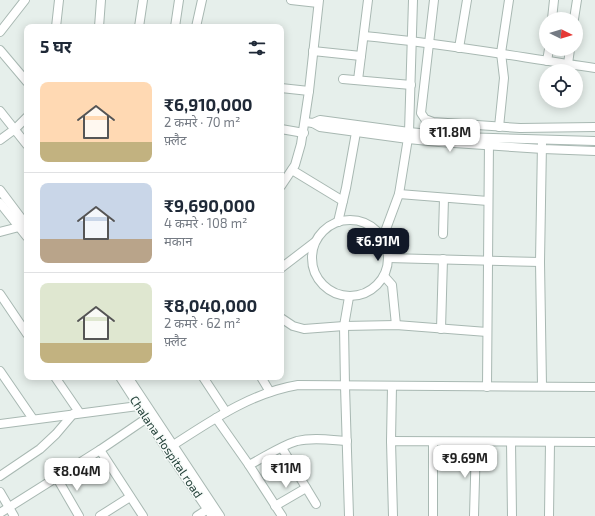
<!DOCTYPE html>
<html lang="hi">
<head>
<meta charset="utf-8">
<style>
	body { margin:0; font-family:"Exo 2","Noto Sans Devanagari",sans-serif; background:#f2f2f3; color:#1f2937; height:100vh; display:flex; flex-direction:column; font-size:15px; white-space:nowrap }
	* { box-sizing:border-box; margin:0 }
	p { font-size:13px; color:#747a83 }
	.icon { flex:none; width:22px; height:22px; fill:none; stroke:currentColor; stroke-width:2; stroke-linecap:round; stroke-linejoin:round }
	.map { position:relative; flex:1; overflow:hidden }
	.sheet { position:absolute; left:24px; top:24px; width:260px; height:356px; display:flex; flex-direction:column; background:#fff; border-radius:8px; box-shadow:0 2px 10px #0003 }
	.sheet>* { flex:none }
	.needle { width:26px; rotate:95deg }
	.buttons { position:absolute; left:539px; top:12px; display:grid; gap:8px }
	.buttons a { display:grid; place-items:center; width:44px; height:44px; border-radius:50%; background:#fff; box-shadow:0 2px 10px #0003; font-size:20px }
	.price { position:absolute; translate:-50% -34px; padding:0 9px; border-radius:8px; background:#fff; color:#222; font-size:13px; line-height:26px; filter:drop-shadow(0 1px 2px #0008) }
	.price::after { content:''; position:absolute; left:50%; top:24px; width:12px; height:9px; margin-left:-6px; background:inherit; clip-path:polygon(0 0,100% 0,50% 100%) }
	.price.on { background:#111827; color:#fff }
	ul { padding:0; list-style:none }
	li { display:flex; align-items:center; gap:12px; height:100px; padding:0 16px }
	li+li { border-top:1px solid #e0e1e3 }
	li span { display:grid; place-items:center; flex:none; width:112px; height:80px; border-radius:8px; color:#555 }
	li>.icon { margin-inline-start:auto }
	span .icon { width:48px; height:48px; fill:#fffc; stroke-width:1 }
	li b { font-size:17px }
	h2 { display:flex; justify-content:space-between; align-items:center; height:48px; padding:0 16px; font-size:17px }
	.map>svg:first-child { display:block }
</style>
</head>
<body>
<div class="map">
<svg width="595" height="516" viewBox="0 0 595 516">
	<rect width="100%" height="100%" fill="#e6efeb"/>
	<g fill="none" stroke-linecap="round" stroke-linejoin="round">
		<g stroke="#a8b8b2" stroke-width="10">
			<g id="minor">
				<polyline points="291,0 318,3"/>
				<polyline points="434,0 421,113 425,119 433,122 520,128 595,127"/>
				<polyline points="552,19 554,0"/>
				<polyline points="574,19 577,0"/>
				<polyline points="56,27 59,0"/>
				<polyline points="99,27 101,0"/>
				<polyline points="139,27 143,0"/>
				<polyline points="175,27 179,0"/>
				<polyline points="196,27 202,0"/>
				<polyline points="0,32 25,0"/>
				<path d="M364,36c78,7 154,21 231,32"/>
				<polyline points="459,48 467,0"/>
				<polyline points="0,50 27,82"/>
				<polyline points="313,51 361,56"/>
				<polyline points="547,61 549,49"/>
				<polyline points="568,64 570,49"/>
				<polyline points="343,79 411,85"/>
				<polyline points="358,80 368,0"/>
				<polyline points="281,88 309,91"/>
				<polyline points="0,111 27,145"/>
				<polyline points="305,122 313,123 320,127 408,139 439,142 543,149 595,151"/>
				<polyline points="313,123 320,120 409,132 459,137 595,141"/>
				<polyline points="499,127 504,78 501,53 509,0"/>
				<polyline points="281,129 304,133"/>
				<polyline points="0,140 15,129 27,117"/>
				<polyline points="292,170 343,201"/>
				<polyline points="281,186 295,165 301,144 309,91 319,0"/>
				<polyline points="0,190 27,226"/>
				<polyline points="399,194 488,201"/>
				<polyline points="0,203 27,237"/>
				<circle cx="350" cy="258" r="38"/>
				<polyline points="338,222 346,188 357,127"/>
				<polyline points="0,232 19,227"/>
				<polyline points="443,234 444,198"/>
				<polyline points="383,237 399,194 409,132 413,0"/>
				<polyline points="388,258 540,262"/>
				<polyline points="281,268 315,242"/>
				<polyline points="384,276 392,285 396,325"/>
				<polyline points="0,294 27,334"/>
				<polyline points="281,318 293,326 304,329 344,326 396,325 487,332"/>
				<polyline points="441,329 443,259"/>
				<polyline points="0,371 33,419"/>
				<polyline points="55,377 79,412"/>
				<polyline points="120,377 173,459 212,516"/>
				<polyline points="128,377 220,516"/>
				<polyline points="203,377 226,412"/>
				<polyline points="261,377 270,392"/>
				<polyline points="542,386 540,262 542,143"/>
				<polyline points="487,387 489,141"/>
				<path d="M216,418l33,47c16,-8 31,-19 48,-24 16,-4 34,-1 50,0"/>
				<polyline points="0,424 138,406"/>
				<polyline points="391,441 392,386"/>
				<polyline points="511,442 512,516"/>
				<polyline points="282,448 316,504"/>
				<path d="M167,449c41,-26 82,-56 131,-64l297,2"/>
				<polyline points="100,450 143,516"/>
				<polyline points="249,465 282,516"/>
				<polyline points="0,476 40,449 56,434 73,414"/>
				<polyline points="57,478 79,516"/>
				<polyline points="0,492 14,516"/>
				<polyline points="275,506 306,488"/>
				<polyline points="0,513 100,450 147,418"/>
				<polyline points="100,516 130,497"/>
				<polyline points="197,516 208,509"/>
				<polyline points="349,516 345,386 344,326 349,297"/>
				<polyline points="393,516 391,441 595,442"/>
				<polyline points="433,516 433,442"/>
				<polyline points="474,516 476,442"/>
				<polyline points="549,516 550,443"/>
			</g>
		</g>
		<use href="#minor" stroke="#fff" stroke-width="8"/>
	</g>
	<g text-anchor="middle" stroke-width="3" stroke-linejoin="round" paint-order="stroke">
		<g font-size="12" fill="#24423a" stroke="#f7fbf9">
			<text transform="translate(166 447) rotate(56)" y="4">Chalana Hospital road</text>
		</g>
	</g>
</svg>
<div class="buttons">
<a><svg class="needle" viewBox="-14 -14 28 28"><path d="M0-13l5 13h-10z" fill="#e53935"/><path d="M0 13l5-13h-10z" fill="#747a83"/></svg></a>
<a><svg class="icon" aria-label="locate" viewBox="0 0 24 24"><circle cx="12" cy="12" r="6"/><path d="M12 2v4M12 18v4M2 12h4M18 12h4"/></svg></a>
</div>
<b class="price" style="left:450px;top:153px">₹11.8M</b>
<b class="price on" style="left:378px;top:262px">₹6.91M</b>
<b class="price" style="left:465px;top:479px">₹9.69M</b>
<b class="price" style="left:286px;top:489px">₹11M</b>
<b class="price" style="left:77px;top:492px">₹8.04M</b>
<section class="sheet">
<h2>5 घर<svg class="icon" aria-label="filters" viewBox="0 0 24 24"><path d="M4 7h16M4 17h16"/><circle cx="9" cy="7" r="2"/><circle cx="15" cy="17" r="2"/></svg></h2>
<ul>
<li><span style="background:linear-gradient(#ffd9b3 75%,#c2b280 0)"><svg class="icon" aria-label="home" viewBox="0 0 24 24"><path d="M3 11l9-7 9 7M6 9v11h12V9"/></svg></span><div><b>₹6,910,000</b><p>2 कमरे · 70 m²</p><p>फ़्लैट</p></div></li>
<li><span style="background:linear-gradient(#c9d6e8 70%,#b9a48a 0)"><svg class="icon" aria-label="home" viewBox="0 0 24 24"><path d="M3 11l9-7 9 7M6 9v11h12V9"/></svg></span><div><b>₹9,690,000</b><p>4 कमरे · 108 m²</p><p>मकान</p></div></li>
<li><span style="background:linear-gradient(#dfe7d0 75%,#c2b280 0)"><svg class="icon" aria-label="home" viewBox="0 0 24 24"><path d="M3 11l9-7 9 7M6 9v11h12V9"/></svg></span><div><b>₹8,040,000</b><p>2 कमरे · 62 m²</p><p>फ़्लैट</p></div></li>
</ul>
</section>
</div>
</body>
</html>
